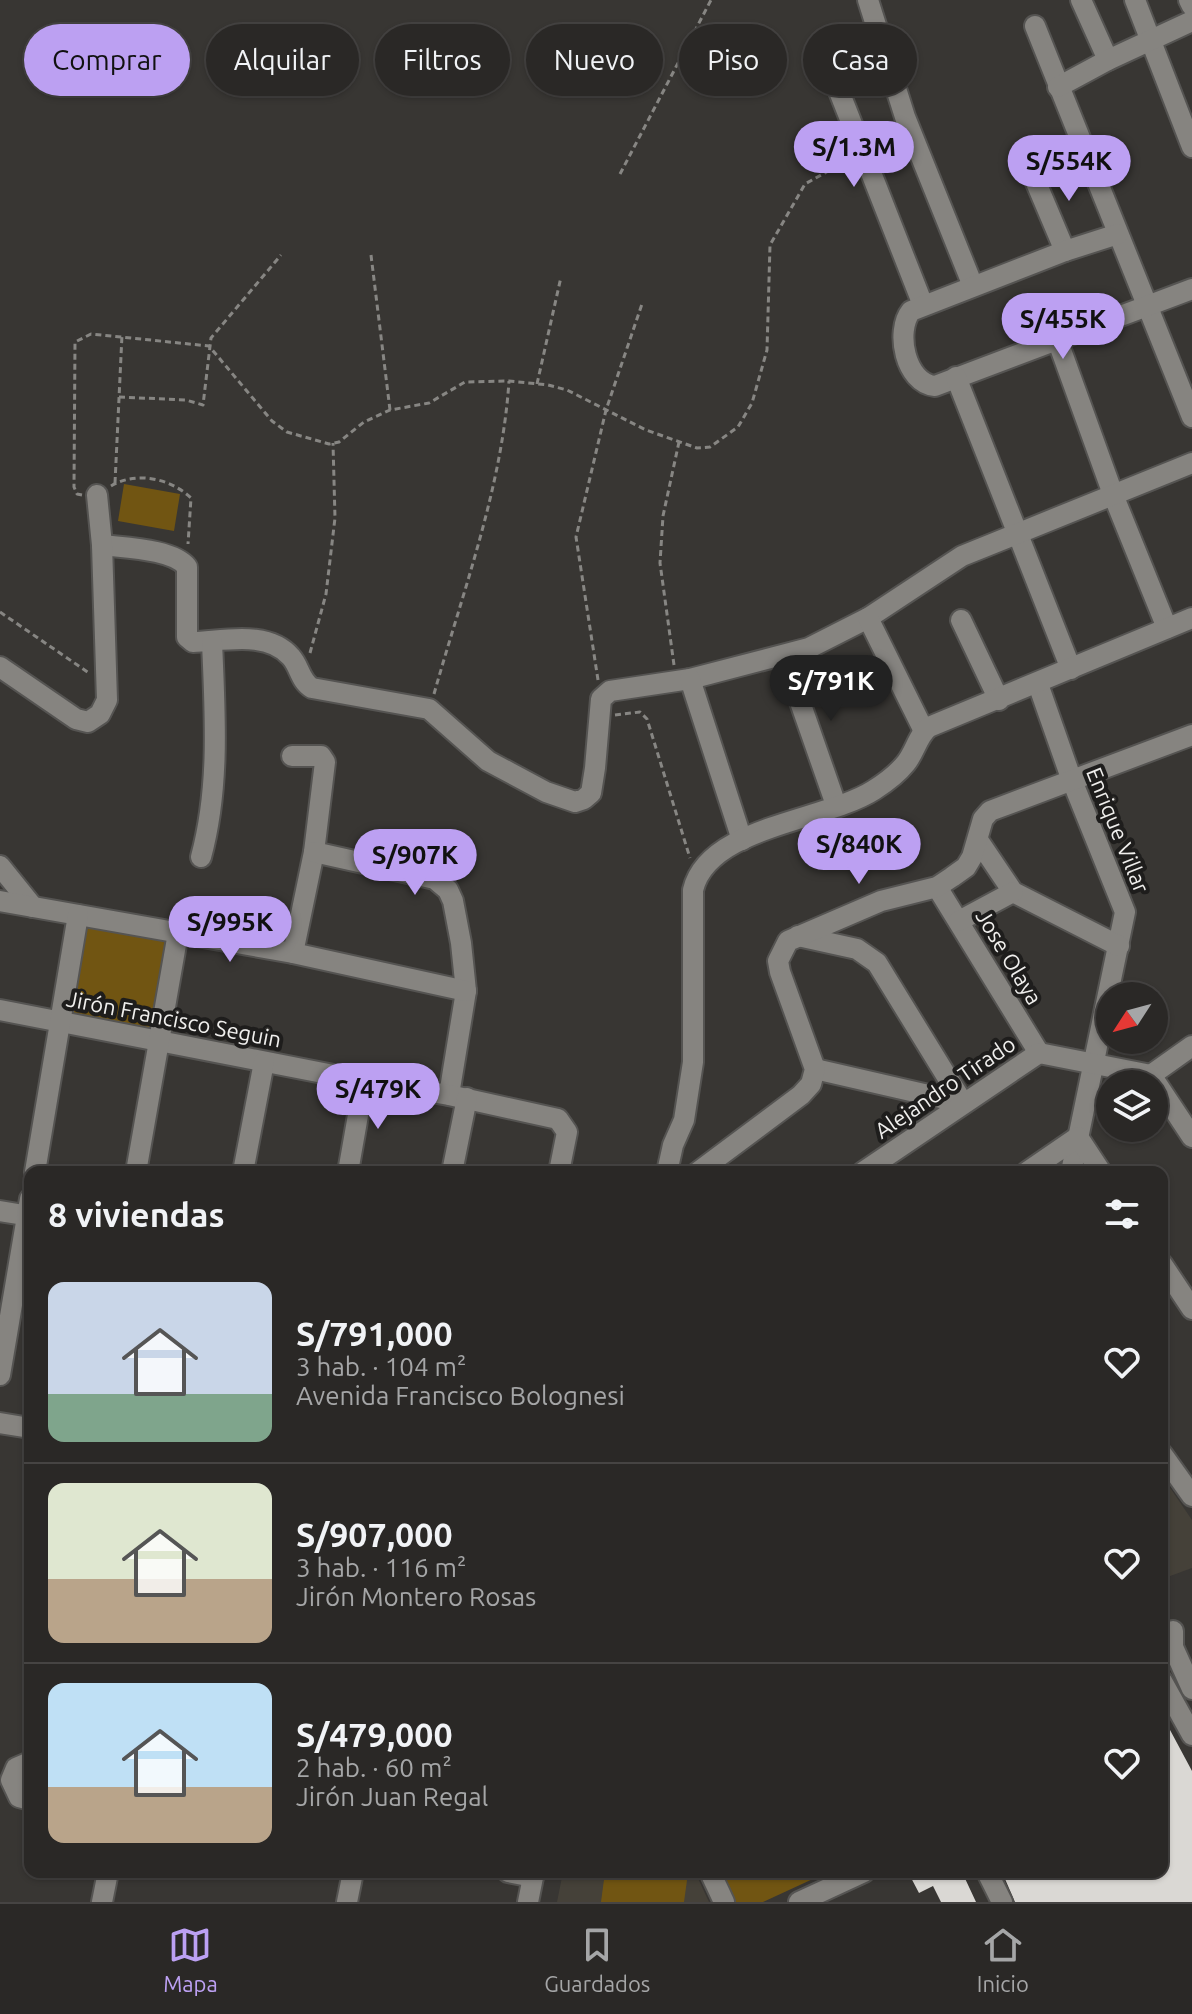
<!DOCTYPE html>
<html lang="es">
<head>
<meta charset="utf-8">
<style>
	body { margin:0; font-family:Ubuntu,sans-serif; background:#363432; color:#f1f3f6; height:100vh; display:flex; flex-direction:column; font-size:30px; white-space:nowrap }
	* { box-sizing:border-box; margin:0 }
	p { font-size:26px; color:#a5a6a7 }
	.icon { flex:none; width:44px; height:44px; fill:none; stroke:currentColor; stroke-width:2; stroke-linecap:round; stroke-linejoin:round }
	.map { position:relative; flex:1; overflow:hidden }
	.sheet { position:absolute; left:24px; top:1166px; width:1144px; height:712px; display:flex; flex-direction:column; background:#2a2826; border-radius:16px; box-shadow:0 2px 6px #0004,0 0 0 2px #464443 }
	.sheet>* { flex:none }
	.banner { position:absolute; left:24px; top:24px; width:1144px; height:72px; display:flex; gap:16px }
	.needle { width:52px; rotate:234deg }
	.fabs { position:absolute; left:1096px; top:982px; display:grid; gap:16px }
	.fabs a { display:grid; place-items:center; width:72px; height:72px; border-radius:50%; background:#2a2826; box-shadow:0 2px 6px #0004,0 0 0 2px #464443; font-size:40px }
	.price { position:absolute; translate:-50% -68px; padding:0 18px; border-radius:28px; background:#bca0f2; color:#111; font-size:26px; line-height:52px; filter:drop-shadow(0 2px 4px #0008) }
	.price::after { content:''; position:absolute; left:50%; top:48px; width:24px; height:18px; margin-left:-12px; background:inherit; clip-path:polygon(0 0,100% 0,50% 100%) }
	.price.active { background:#222; color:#fff }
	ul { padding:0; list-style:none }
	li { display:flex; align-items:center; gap:24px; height:200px; padding:0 24px }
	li+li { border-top:2px solid #464443 }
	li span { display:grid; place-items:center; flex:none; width:224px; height:160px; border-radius:16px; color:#555 }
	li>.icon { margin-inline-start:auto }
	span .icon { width:96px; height:96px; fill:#fffc; stroke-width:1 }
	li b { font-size:34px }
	h2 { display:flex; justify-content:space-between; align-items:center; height:96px; padding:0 24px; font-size:34px }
	.pill { padding:0 28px; border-radius:36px; background:#2a2826; box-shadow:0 2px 6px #0004,0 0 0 2px #464443; font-size:28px; line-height:72px }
	.pill.active { background:#bca0f2; color:#111 }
	.dock { display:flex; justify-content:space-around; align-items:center; height:112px; border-top:2px solid #464443; background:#2a2826; font-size:22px; color:#a5a6a7 }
	.dock a { display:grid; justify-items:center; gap:4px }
	.dock .active { color:#bca0f2 }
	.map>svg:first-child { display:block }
</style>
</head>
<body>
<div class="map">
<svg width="1192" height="1902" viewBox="0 0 1192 1902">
	<rect width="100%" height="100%" fill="#383633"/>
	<g fill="#454139">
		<polygon points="1162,1476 1192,1520 1192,1568 1162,1579"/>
		<polygon points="563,1872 695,1872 709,1902 557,1902"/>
	</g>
	<g fill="#715512">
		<polygon points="124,484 180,494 174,531 118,521"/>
		<polygon points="87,923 169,939 151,1031 69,1015"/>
		<polygon points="605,1872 688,1873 684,1902 601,1902"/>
		<polygon points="720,1872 828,1872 763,1902 734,1902"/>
	</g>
	<g fill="#dad8d4">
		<polygon points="1162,1715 1192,1771 1192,1902 1015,1902 1002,1872 1162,1872"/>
		<polygon points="908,1872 962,1872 976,1902 941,1902 933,1886 919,1893"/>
	</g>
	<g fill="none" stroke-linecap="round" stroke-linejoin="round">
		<g stroke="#555452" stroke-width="24">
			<g id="minor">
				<polyline points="868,0 905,117 973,286"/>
				<polyline points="1081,0 1108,60"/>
				<polyline points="1135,0 1192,147"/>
				<polyline points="1189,0 1192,6"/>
				<polyline points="1035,26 1192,417"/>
				<polyline points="826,58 923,305"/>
				<polyline points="1058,87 1108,60 1192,21"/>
				<polyline points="862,152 911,134"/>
				<polyline points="1032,173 1065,251"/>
				<path d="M1118,234l-53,17 -154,60c-16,20 -6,72 24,75l257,-97"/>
				<polyline points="1057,339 1114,497 1167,628"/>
				<polyline points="956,377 1071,669"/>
				<path d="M102,545c23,3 71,4 85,22v70l6,5c31,-1 75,-12 98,15 9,10 9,24 21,31l117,21 59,52 58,31 29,10 9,-3 7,-6 4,-25 6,-69 9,-8 80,-12 119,-31 59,-30 94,-62 230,-93"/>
				<polyline points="868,618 924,731"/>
				<polyline points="961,620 999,700"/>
				<polyline points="784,656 836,805"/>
				<polyline points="0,667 76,719 88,722 100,714 107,700 102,545 97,495"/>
				<polyline points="690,679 742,840"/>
				<polyline points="1038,684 1071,778 1125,912 1071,1172"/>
				<polyline points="292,756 321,756 325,762 314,852 293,953"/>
				<polyline points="978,840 1013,892 1119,946"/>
				<polyline points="314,852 435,879 448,890 453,901 461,943 466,991 449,1095"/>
				<path d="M201,857c19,-70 14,-143 11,-215"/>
				<polyline points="0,866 33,907"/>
				<polyline points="937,887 1039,1053"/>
				<polyline points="0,901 293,953 466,991"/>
				<polyline points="959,921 1013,892"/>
				<polyline points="798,936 857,949 877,963 963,1103"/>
				<polyline points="0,1010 364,1081 449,1095 558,1119 567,1132 559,1172"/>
				<polyline points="815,1069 963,1103"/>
				<polyline points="1151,1075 1192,1137"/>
				<polyline points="1151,1075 1192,1046"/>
				<polyline points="35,1172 78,915"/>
				<polyline points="136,1172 178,933"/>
				<polyline points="243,1172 264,1062"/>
				<polyline points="348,1172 364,1081"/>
				<polyline points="452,1172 467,1098"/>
				<path d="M667,1172l6,-27 11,-25 9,-58v-172c15,-64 133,-69 181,-100 11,-7 24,-17 32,-27 9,-11 12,-28 23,-36l263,-109"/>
				<polyline points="698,1172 801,1095 811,1084 815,1069 780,972 778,961 788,941 881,901 937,887 952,877 966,867 972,857 983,819 990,811 1192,735"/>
				<polyline points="863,1172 1039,1053 1151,1075"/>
				<polyline points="1027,1172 1078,1137 1101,1172"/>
				<polyline points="0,1211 30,1216"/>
				<polyline points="1162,1264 1192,1309"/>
				<polyline points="0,1375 30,1199"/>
				<polyline points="0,1423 30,1428"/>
				<polyline points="1162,1454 1192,1496"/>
				<polyline points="1173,1631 1173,1647 1192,1689"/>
				<polyline points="1162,1681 1192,1735"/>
				<polyline points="30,1762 16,1768 11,1780 19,1797 30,1800"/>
				<polyline points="508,1872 533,1877"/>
				<polyline points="710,1872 724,1902"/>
				<polyline points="987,1872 1002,1902"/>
				<polyline points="102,1902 108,1872"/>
				<polyline points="347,1902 353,1872"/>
				<polyline points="528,1902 534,1872"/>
				<polyline points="799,1902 864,1872"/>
			</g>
		</g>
		<g stroke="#878683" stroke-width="3" stroke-dasharray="6 4" stroke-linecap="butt">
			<polyline points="620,174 711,0"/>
			<polyline points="371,255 390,410"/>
			<polyline points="537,384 561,277"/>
			<polyline points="119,397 186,400 203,405 211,338 281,255"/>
			<polyline points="115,483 122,335"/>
			<path d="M111,486c25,-15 59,-8 80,12l-3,46"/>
			<polyline points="82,495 77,494 74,487 75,342 91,334 209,346 272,421 287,432 329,444 339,442 364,422 390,410 429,403 465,382 509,381 548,385 567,390 646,430 697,448 710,447 738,427 752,403 767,350 770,245 805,184 848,160"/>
			<polyline points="0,612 89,673"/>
			<polyline points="310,653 326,594 335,518 333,443"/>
			<polyline points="674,665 660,563 663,516 679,442"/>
			<polyline points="598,680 576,537 606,410 642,304"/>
			<path d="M434,694c29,-103 68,-206 75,-313"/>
			<polyline points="615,715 640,712 647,719 690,858"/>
		</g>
		<use href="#minor" stroke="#868480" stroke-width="20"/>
	</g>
	<g text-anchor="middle" stroke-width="8" stroke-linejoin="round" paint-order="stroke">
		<g font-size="22" fill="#f0efed" stroke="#1e1d1c">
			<text transform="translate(1118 830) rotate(68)" y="8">Enrique Villar</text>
			<text transform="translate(1009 957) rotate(59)" y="8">Jose Olaya</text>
			<text transform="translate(174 1019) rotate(11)" y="8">Jirón Francisco Seguin</text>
			<text transform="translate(945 1087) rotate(-34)" y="8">Alejandro Tirado</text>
		</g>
	</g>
</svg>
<div class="fabs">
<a><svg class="needle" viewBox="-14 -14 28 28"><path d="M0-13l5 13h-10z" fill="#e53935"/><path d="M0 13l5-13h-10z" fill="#a5a6a7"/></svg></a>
<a><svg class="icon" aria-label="layers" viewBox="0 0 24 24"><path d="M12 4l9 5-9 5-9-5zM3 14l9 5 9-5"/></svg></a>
</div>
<b class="price" style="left:854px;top:189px">S/1.3M</b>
<b class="price" style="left:1069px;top:203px">S/554K</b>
<b class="price" style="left:1063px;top:361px">S/455K</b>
<b class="price active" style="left:831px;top:723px">S/791K</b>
<b class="price" style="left:859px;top:886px">S/840K</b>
<b class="price" style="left:415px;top:897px">S/907K</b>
<b class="price" style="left:230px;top:964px">S/995K</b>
<b class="price" style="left:378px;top:1131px">S/479K</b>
<div class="banner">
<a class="pill active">Comprar</a>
<a class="pill">Alquilar</a>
<a class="pill">Filtros</a>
<a class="pill">Nuevo</a>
<a class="pill">Piso</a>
<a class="pill">Casa</a>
</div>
<section class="sheet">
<h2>8 viviendas<svg class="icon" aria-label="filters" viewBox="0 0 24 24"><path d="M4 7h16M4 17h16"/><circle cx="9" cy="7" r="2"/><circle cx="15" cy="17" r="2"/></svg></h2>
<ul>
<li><span style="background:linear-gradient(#c9d6e8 70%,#7fa58c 0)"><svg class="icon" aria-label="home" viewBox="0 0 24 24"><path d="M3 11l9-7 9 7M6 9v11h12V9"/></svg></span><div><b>S/791,000</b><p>3 hab. · 104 m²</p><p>Avenida Francisco Bolognesi</p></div><svg class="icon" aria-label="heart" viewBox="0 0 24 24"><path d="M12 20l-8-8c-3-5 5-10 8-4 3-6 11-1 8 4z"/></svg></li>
<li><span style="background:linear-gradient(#dfe7d0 60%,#b9a48a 0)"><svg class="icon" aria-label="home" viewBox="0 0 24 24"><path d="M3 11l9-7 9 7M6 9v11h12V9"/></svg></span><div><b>S/907,000</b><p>3 hab. · 116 m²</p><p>Jirón Montero Rosas</p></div><svg class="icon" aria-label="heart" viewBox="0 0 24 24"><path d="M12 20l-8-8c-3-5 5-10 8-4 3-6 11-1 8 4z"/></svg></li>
<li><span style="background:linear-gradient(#bfe0f5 65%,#b9a48a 0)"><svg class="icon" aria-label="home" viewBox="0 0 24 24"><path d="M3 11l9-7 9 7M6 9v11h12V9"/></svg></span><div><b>S/479,000</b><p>2 hab. · 60 m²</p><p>Jirón Juan Regal</p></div><svg class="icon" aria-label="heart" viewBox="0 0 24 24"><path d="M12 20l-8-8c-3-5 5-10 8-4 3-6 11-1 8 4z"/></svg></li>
</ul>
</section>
</div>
<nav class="dock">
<a class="active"><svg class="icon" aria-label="map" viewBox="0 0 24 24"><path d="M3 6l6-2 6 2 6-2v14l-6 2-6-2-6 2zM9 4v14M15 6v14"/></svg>Mapa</a>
<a><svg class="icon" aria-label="saved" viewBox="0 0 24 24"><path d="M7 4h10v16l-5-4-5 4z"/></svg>Guardados</a>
<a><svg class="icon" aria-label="home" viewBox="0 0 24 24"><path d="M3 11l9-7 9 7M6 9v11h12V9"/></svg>Inicio</a>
</nav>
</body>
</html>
